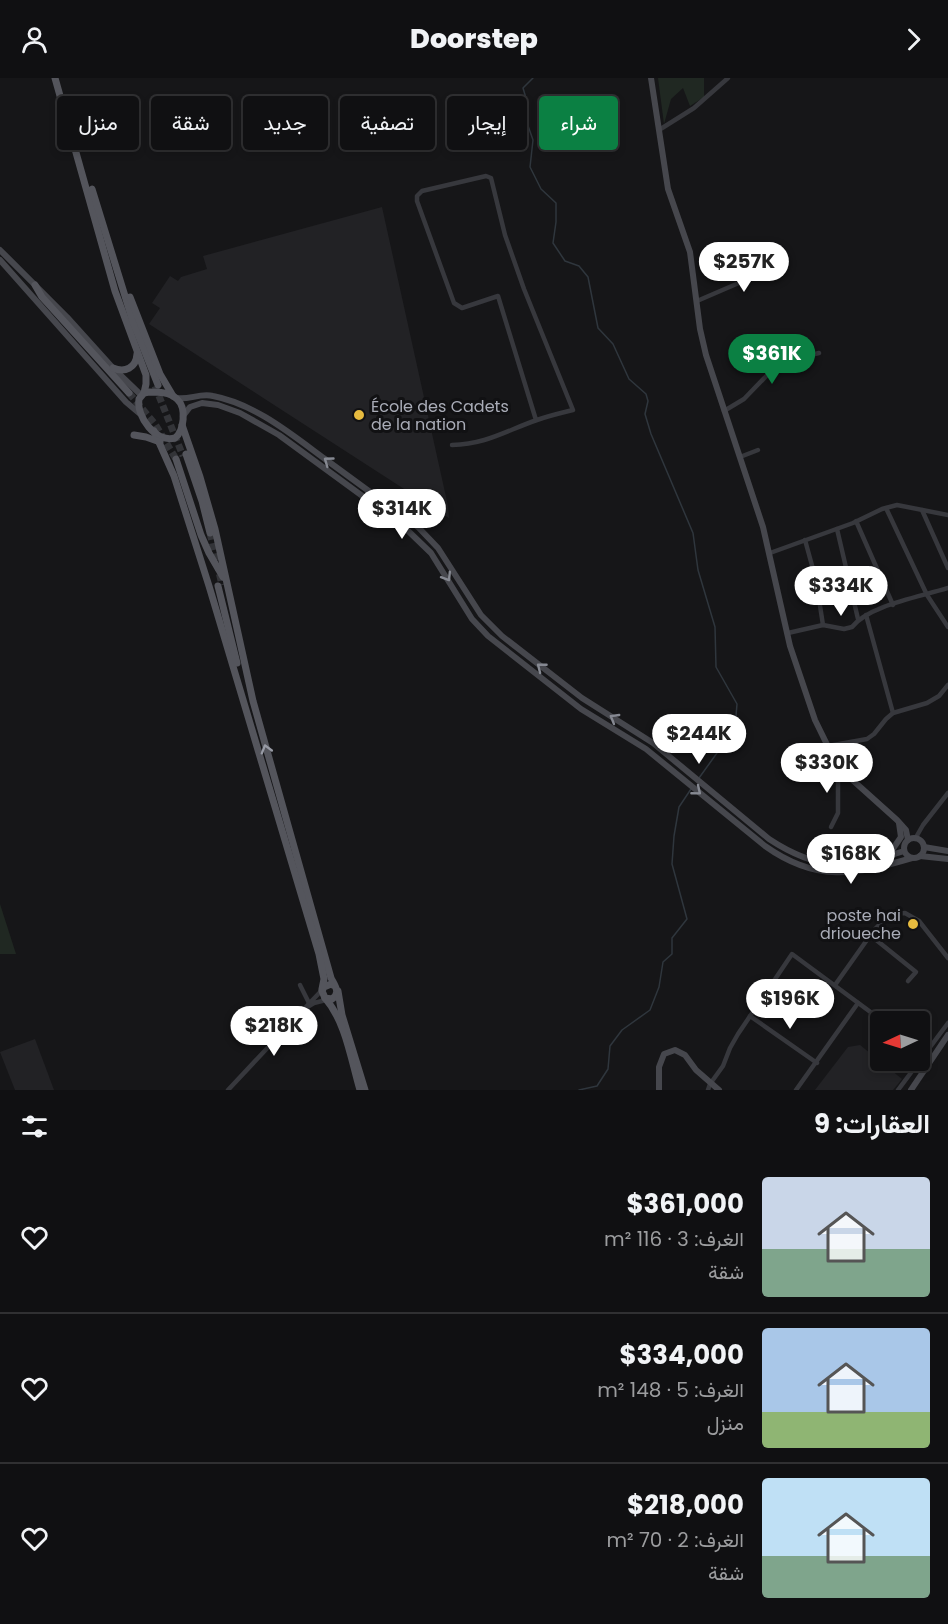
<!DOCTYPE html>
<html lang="ar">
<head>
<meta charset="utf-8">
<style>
	body { margin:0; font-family:Poppins,Vazirmatn,sans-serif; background:#19191b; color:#f1f3f6; direction:rtl; height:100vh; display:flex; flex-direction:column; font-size:22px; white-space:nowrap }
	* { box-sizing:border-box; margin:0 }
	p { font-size:20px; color:#9c9d9f }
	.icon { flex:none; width:33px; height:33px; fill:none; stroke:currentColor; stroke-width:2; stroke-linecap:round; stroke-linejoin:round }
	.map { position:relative; height:1012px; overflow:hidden; direction:ltr }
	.panel { display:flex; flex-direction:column; background:#101012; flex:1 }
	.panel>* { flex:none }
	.banner { position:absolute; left:18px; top:18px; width:600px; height:54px; direction:rtl; display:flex; gap:12px }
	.needle { width:39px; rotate:266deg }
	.fabs { position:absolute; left:870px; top:933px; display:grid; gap:12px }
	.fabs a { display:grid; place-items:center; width:60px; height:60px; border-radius:6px; background:#101012; box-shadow:0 3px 9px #0003,0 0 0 2px #303032; font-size:30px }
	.price { position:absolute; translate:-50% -51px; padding:0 14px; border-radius:21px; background:#fff; color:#222; font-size:20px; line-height:39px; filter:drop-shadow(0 2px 3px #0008) }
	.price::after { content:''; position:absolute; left:50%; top:36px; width:18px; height:14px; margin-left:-9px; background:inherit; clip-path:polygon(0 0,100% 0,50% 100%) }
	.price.current { background:#0b8043; color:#fff }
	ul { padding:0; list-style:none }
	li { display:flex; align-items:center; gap:18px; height:150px; padding:0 18px }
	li+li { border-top:2px solid #303032 }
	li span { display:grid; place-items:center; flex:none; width:168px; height:120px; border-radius:6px; color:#555 }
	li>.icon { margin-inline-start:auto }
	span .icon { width:72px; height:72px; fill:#fffc; stroke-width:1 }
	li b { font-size:26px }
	h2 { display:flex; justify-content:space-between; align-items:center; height:72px; padding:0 18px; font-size:26px }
	.pill { padding:0 21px; border-radius:6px; background:#101012; box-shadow:0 3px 9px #0003,0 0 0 2px #303032; font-size:21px; line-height:54px }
	.pill.current { background:#0b8043; color:#fff }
	header { display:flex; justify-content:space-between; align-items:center; height:78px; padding:0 18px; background:#101012; font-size:27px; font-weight:800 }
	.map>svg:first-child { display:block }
</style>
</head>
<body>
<header><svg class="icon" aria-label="forward" viewBox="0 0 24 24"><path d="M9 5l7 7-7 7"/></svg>Doorstep<svg class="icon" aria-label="person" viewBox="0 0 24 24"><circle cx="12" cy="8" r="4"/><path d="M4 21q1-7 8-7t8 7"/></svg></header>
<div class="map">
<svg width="948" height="1012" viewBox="0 0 948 1012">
	<rect width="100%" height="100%" fill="#161618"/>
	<g fill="#222225">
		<polygon points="382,129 448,428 449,440 149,246 160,230 152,225 170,198 178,203 181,199 207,191 203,178"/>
		<polygon points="35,961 54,1012 15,1012 0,974"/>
		<polygon points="860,967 902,1001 893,1012 815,1012 848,969"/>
	</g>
	<g fill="#202822">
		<polygon points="658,0 704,0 704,19 690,28 683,10 671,21 664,46"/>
		<polygon points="0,826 16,876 0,876"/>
	</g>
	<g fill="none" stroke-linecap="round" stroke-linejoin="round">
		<g stroke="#2f363d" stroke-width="1.5">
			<polyline points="533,0 523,10 528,27 526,42 533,62 530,89 541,111 556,125 556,144 553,165 565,183 579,188 588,199 598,250 613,266 629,301 646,316 648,323 645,336 651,356 693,455 698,492 715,549 716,589 737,626 735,650 699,700"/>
			<polyline points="579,1012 597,1008 608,991 610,968 622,952 650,932 659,909 663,884 672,876 672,860 687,841 672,786 674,758 679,729 691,711"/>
		</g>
		<g stroke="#333438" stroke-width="7" stroke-dasharray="7 3.5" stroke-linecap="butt">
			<polyline points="155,308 183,378"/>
			<polyline points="129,315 155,346 176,381"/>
			<polyline points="210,455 222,507"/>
		</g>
		<g stroke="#37383d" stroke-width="4.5">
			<polyline points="659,52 694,30 728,0"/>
			<polyline points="697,223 748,201 774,180"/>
			<polyline points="724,333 744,321 774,290 789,282 819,275"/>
			<path d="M452,367c35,-1 53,-14 85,-25 11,-4 24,-7 36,-10l-49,-121 -19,-54 -14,-57 -5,-2 -64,15 -5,5v5l37,102 8,5 36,-12 38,124"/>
			<polyline points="740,379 758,372"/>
			<polyline points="886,430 927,517 948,549"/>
			<polyline points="922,432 948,490"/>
			<polyline points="856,443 893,527"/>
			<polyline points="837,451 858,541"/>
			<polyline points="805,462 816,502 823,547"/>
			<polyline points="770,475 853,445 882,431 897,427 948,437"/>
			<polyline points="866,537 893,635"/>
			<path d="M788,555l35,-8 21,4 8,-2c17,-22 68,-30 96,-39"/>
			<polyline points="828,668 867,661 874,656 886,641 893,635 927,625 939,618 948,607"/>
			<polyline points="831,749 838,735 838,689"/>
			<polyline points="915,761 923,747 948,715"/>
			<polyline points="870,857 916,894 908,903"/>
			<polyline points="300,907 310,927"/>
			<polyline points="835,907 874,852 889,837 905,835 919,843 948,880"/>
			<polyline points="323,911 304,931 314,925 326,922"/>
			<polyline points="750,938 817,985"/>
			<polyline points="920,969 933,979"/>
			<polyline points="228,1012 304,931"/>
			<polyline points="708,1012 710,1006 723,988 730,970 738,956 792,876 884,944"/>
			<polyline points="796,1012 858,925"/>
			<polyline points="898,1012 948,945"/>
		</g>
		<g stroke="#46474d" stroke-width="6">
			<polyline points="651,0 668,111 690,174 700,251 706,277 763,449 790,568 815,642 838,689 897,742 906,752 908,762"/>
			<polyline points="0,172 67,239 113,290 141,317"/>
			<polyline points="0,182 126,324 139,335"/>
			<path d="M177,320c12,2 23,-5 36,-2 42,8 78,38 112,63 27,20 55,40 82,60l11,8 20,21 43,67 21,21 80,62 71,45 116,96c50,33 81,30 135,12"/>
			<path d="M183,338l7,-9 12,-4 16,2 22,8 39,22 123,90 29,28 41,66 16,17 93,73 65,40 119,97c52,37 89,29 147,12"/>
			<circle cx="914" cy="770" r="10"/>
			<polyline points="924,769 948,773"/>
			<polyline points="888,778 901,759 899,745"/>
			<polyline points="920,778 948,781"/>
			<polyline points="659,1012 659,989 664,976 675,972 685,977 696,992 719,1012"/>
			<polyline points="911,1012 948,957"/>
		</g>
		<g stroke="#54555c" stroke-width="7">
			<polyline points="55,0 115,213 146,297 146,306 144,315"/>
			<polyline points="92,111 133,244 158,307"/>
			<polyline points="35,207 42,219 129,315"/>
			<polyline points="130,219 160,296 173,318"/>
			<path d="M113,290c12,5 23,0 24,-14"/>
			<path d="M149,314c9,0 21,0 28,7 10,9 7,32 -2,39 -19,5 -39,-21 -36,-39l5,-6z"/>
			<path d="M182,347l18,52 15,52 38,172 78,277c4,8 10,15 1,21l-7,-1 -3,-7 2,-4 7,-3 4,2"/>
			<polyline points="154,353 174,398 209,508 319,876 324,901 322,911"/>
			<polyline points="134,357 146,359 160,364"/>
			<polyline points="186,376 202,423 210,455"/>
			<polyline points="176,381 201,457 209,475 223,499"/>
			<polyline points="218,508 237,585"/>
			<polyline points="338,913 342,937 365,1012"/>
			<path d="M325,920c21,24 26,62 35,92"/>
		</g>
	</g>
	<defs><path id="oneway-chevron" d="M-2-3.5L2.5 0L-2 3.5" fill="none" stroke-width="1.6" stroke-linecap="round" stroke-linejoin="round" transform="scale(1.5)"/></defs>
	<g stroke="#868992">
		<use href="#oneway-chevron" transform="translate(328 383) rotate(-144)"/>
		<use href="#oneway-chevron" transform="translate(447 499) rotate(58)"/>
		<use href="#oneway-chevron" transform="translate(541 589) rotate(-142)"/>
		<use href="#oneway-chevron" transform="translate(614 640) rotate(-150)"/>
		<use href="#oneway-chevron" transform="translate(697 713) rotate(39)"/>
	</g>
	<use stroke="#989ba5" href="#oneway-chevron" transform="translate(266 671) rotate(-106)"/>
	<g fill="#e7bb3f" stroke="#111113" stroke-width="2">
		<circle cx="359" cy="337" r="6"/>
		<circle cx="913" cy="846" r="6"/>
	</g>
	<g text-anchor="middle" stroke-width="6" stroke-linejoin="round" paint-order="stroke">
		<g font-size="16" fill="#a9acb7" stroke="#111113" text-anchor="start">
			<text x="371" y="334">École des Cadets<tspan x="371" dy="18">de la nation</tspan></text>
			<text x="901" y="843" text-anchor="end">poste hai<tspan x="901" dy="18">drioueche</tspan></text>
		</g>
	</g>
</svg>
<div class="fabs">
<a><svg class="needle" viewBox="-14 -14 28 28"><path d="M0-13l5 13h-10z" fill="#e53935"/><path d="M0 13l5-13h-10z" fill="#9c9d9f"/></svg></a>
</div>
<b class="price" style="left:744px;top:215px">$257K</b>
<b class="price current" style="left:772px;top:307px">$361K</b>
<b class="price" style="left:402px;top:462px">$314K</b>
<b class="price" style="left:841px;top:539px">$334K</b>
<b class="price" style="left:699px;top:687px">$244K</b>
<b class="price" style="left:827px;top:716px">$330K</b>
<b class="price" style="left:851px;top:807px">$168K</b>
<b class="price" style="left:790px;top:952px">$196K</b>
<b class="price" style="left:274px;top:979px">$218K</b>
<div class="banner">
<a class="pill current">شراء</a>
<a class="pill">إيجار</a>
<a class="pill">تصفية</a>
<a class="pill">جديد</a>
<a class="pill">شقة</a>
<a class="pill">منزل</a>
</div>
</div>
<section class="panel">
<h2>العقارات: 9<svg class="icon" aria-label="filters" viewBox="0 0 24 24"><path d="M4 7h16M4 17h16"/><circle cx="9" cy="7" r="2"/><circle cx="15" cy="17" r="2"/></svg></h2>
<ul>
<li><span style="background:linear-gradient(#c9d6e8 60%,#7fa58c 0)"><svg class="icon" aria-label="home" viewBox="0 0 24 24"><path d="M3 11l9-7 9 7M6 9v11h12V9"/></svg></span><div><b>$361,000</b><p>الغرف: 3 · 116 m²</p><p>شقة</p></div><svg class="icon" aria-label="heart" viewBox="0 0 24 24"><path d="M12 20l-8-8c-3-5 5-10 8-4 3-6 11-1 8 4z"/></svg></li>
<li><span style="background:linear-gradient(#a9c7e8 70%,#8fb573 0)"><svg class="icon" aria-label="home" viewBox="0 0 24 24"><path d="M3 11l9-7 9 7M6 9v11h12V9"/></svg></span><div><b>$334,000</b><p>الغرف: 5 · 148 m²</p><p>منزل</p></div><svg class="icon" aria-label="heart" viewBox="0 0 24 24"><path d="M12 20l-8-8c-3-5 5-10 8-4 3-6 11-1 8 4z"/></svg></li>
<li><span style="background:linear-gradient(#bfe0f5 65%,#7fa58c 0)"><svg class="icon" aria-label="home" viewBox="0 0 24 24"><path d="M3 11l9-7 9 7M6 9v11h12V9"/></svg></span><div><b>$218,000</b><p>الغرف: 2 · 70 m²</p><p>شقة</p></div><svg class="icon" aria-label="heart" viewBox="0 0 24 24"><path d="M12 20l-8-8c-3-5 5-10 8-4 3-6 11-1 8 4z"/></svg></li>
</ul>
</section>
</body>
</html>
